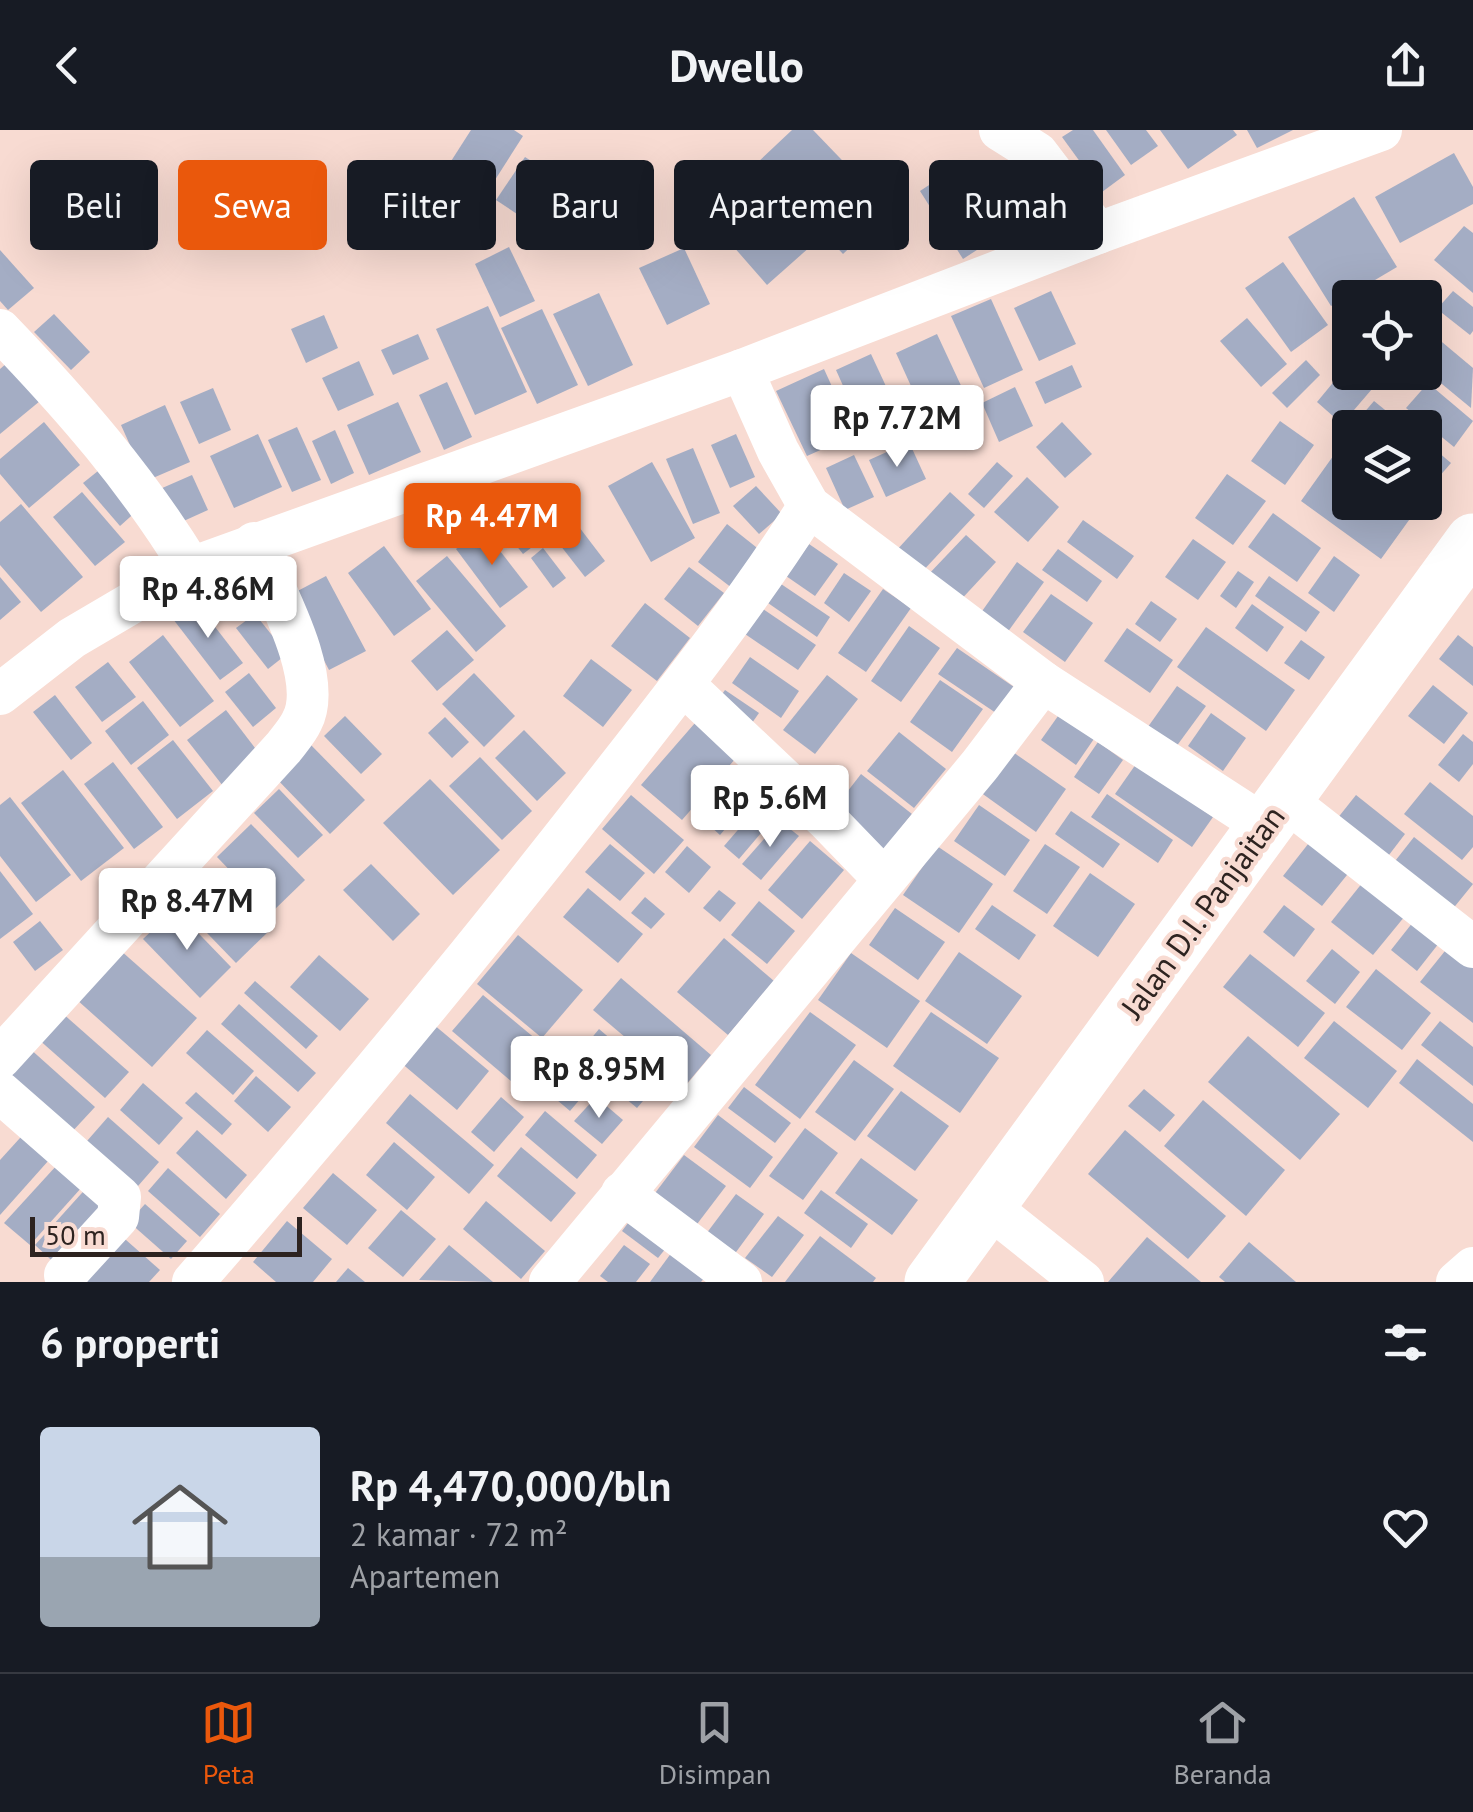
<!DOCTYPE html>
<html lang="id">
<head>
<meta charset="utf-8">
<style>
	body { margin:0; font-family:"PT Sans",sans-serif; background:#20242c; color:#f1f3f6; height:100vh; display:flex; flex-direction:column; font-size:38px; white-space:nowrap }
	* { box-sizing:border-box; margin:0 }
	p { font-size:32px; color:#9ea1a6 }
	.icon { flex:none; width:55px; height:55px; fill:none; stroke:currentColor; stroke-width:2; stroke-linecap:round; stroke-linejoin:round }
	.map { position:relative; height:1152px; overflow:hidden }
	.panel { display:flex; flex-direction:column; background:#171b24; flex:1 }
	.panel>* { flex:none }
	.top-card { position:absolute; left:30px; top:30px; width:1415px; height:90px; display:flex; gap:20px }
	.buttons { position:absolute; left:1332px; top:150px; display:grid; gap:20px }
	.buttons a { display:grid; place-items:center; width:110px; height:110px; border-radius:10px; background:#171b24; box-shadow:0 10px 40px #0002; font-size:50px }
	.scale { position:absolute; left:30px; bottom:25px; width:272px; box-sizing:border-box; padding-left:10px; border:5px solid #2d2320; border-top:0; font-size:28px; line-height:35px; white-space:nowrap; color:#2d2320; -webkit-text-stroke:8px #f8dbd2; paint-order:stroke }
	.price { position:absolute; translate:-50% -85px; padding:0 22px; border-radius:10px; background:#fff; color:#222; font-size:32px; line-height:65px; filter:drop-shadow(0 2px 5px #0008) }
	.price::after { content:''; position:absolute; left:50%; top:60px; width:30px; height:22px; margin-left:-15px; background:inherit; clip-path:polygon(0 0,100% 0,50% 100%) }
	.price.on { background:#ea580c; color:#fff }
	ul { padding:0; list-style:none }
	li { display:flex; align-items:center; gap:30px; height:250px; padding:0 40px }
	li+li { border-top:2px solid #363941 }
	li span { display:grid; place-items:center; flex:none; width:280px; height:200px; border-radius:10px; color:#555 }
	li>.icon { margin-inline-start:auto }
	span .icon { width:120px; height:120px; fill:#fffc; stroke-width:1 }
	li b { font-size:42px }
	h2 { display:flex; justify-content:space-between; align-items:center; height:120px; padding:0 40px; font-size:42px }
	.tag { padding:0 35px; border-radius:10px; background:#171b24; box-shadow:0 10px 40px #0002; font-size:35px; line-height:90px }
	.tag.on { background:#ea580c; color:#fff }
	header { display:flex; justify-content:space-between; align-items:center; height:130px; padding:0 40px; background:#171b24; font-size:45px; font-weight:700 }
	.dock { display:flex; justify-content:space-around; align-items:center; height:140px; border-top:2px solid #363941; background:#171b24; font-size:28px; color:#9ea1a6 }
	.dock a { display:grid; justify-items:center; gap:5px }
	.dock .on { color:#ea580c }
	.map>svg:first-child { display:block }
</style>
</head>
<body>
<header><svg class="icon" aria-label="back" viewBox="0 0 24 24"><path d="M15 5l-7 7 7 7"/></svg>Dwello<svg class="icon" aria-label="share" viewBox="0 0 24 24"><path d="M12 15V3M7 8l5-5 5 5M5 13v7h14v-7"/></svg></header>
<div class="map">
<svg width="1473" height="1152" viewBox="0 0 1473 1152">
	<rect width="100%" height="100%" fill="#f8dbd2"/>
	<g fill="#a4adc4">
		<polygon points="471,0 514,0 523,6 486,64 446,39"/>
		<polygon points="792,0 813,0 890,80 843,124 757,33"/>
		<polygon points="1073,0 1093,0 1125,45 1102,62 1062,7"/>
		<polygon points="1106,0 1146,0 1158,16 1131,35"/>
		<polygon points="1160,0 1233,0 1237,5 1188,39"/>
		<polygon points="1247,0 1293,0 1257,18"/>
		<polygon points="1454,23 1473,57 1473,74 1400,113 1375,67"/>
		<polygon points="525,27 563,51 535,96 496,70"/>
		<polygon points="955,38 1000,105 963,129 920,61"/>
		<polygon points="762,62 811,116 767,155 719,100"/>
		<polygon points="1354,67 1397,137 1331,176 1288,107"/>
		<polygon points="1464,96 1473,103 1473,163 1434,130"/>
		<polygon points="509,117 535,171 500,187 475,134"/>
		<polygon points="684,118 710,174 667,195 639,138"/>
		<polygon points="0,120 34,158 8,180 0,171"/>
		<polygon points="1283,132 1328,195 1291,222 1245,158"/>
		<polygon points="1404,155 1419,168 1393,168"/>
		<polygon points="1051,161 1076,214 1039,231 1014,178"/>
		<polygon points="1453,161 1473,177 1473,201 1470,205 1437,179"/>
		<polygon points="599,163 633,235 588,256 553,184"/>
		<polygon points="991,169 1023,240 984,258 951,186"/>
		<polygon points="488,176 527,262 475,285 436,199"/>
		<polygon points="542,179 578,255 537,274 501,198"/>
		<polygon points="54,184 90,222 71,240 34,202"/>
		<polygon points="324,185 338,218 306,233 291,199"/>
		<polygon points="1247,188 1287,234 1261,257 1220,211"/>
		<polygon points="418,204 429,229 393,245 381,220"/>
		<polygon points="937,204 977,290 935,309 896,223"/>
		<polygon points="1436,207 1473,238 1471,278 1425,240 1425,219"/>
		<polygon points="871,224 897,280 861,296 836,240"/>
		<polygon points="1306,230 1320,245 1287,278 1272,263"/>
		<polygon points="359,231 374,265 338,281 322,248"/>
		<polygon points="7,233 40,271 0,304 0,239"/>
		<polygon points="1072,235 1082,257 1045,274 1035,252"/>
		<polygon points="1346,237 1372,259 1342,294 1317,272"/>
		<polygon points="824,239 854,305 807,326 776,261"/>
		<polygon points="447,252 472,307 444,320 419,265"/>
		<polygon points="1428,253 1473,291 1454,317 1406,278"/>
		<polygon points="1015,257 1033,296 999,312 982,273"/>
		<polygon points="213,258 231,300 199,314 180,272"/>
		<polygon points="1374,271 1400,292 1395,298 1351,298"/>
		<polygon points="398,272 421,322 369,345 347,295"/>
		<polygon points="165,275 190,332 146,351 121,295"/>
		<polygon points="1280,291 1314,315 1285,355 1251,331"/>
		<polygon points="44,292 80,335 29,378 0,344 0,329"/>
		<polygon points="1062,292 1092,324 1065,348 1036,317"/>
		<polygon points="297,297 321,350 292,362 268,310"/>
		<polygon points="335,300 354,343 331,354 312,311"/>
		<polygon points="258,304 282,357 234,378 210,326"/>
		<polygon points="736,304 755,347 730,358 711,315"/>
		<polygon points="1425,311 1451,333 1425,363"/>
		<polygon points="909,312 926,349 886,367 869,330"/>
		<polygon points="693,318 720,383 693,394 666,329"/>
		<polygon points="1336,322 1350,332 1350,372 1408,372 1417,379 1381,429 1301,371"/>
		<polygon points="854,325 874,367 845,380 826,338"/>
		<polygon points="652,332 695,408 651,432 608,356"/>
		<polygon points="997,332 1013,346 984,378 968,364"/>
		<polygon points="103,337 139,379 120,396 83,353"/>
		<polygon points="1227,344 1266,371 1233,415 1195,388"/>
		<polygon points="192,345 208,380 177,394 160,359"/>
		<polygon points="1027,347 1059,377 1028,412 994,382"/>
		<polygon points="756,356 782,384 759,404 733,376"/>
		<polygon points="82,362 125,412 95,436 53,387"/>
		<polygon points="950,362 975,385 920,444 895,422"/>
		<polygon points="522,372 548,405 523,424 497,391"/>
		<polygon points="560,372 605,431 585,447 539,388"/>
		<polygon points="21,374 83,447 41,482 0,435 0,392"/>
		<polygon points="1273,383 1321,418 1297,452 1248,417"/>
		<polygon points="1083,390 1134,426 1117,449 1067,412"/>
		<polygon points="727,394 761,421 732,458 698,432"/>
		<polygon points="483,399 528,457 500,478 456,419"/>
		<polygon points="966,405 996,432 956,475 926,447"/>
		<polygon points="1193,409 1226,432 1198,470 1165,447"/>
		<polygon points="809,414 838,434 815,466 786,446"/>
		<polygon points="384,416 431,479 394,506 348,443"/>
		<polygon points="543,418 566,448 553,458 531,428"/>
		<polygon points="1058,419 1102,451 1087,472 1042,440"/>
		<polygon points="447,426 506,496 476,522 416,451"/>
		<polygon points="1334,426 1360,445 1334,482 1308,463"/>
		<polygon points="1017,432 1044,452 1007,503 980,484"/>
		<polygon points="689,437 724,463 698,496 664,469"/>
		<polygon points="1238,441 1254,452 1236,478 1220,466"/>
		<polygon points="844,443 871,461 849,492 824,473"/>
		<polygon points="326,446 366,521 329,540 290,465"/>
		<polygon points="1269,446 1320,482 1306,502 1255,466"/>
		<polygon points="0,447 21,472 0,490"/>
		<polygon points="781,454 830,487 817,507 768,473"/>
		<polygon points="883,459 911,478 866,542 838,523"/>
		<polygon points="1051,464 1093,493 1065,532 1023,502"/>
		<polygon points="195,471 243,533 220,550 173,489"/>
		<polygon points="1151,471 1177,489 1160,512 1135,494"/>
		<polygon points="645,473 690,508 657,551 611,516"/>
		<polygon points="1252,474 1284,497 1267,522 1235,498"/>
		<polygon points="763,479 816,515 798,540 745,504"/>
		<polygon points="255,484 287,524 268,539 236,498"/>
		<polygon points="909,496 940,518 901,572 871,551"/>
		<polygon points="1206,497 1295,560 1266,601 1177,537"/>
		<polygon points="1127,498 1173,530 1150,563 1104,531"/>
		<polygon points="447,500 474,530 437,561 411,531"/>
		<polygon points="163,505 214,571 180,597 129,532"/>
		<polygon points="1458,505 1473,517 1473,556 1439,529"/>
		<polygon points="1301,510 1325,527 1309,550 1284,533"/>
		<polygon points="957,518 1014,557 996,583 938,544"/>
		<polygon points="750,527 799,561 781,588 732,553"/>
		<polygon points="591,529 632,560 603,597 563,566"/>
		<polygon points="108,532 136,567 102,592 75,557"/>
		<polygon points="249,543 276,578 253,597 225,562"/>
		<polygon points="474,543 515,586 484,617 442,574"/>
		<polygon points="827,545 858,569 815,624 783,600"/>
		<polygon points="940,550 983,579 952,622 910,592"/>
		<polygon points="1433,555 1468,583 1444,614 1408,586"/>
		<polygon points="1177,556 1206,576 1173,621 1145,601"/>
		<polygon points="725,560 759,583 747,600 713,577"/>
		<polygon points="55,565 92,613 71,630 33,582"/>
		<polygon points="143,571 169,605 131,635 105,601"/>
		<polygon points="1063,579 1098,603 1076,635 1041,610"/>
		<polygon points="226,580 262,627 223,656 187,610"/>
		<polygon points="1211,583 1246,608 1223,641 1188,616"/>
		<polygon points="345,586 382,624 361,644 324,606"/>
		<polygon points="445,587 469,612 452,628 428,603"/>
		<polygon points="695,593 736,628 682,690 641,655"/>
		<polygon points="524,600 566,643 537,671 495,628"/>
		<polygon points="899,602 946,639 914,678 867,641"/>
		<polygon points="1463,604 1473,612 1473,634 1459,652 1438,635"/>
		<polygon points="173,610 213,661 177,689 137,638"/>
		<polygon points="308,612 365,670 330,704 273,645"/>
		<polygon points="1098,612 1123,630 1099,664 1074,647"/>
		<polygon points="1010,620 1066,659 1036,702 980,662"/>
		<polygon points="480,627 532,681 502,710 449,656"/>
		<polygon points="113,632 163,697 134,719 84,654"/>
		<polygon points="1136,634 1213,687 1192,717 1115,664"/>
		<polygon points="741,635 764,653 720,705 698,685"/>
		<polygon points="63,640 124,718 81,751 21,673"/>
		<polygon points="861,644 912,684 881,723 830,684"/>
		<polygon points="430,649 500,720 453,765 383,693"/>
		<polygon points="1430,652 1473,686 1473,717 1462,730 1404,684"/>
		<polygon points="279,659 323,705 298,728 254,683"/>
		<polygon points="1107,664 1173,710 1158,733 1091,687"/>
		<polygon points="631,665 684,710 654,744 602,699"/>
		<polygon points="768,665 783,677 739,729 724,716"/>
		<polygon points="1356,665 1405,704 1379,738 1329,699"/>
		<polygon points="10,667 71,745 36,772 0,726 0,675"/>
		<polygon points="979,675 1030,710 1005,746 954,711"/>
		<polygon points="1071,681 1120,714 1103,738 1055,704"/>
		<polygon points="780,691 799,706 761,750 742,734"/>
		<polygon points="251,694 305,750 271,783 217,727"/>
		<polygon points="1414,707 1473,754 1447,786 1388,740"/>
		<polygon points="1312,709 1351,740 1322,776 1283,746"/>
		<polygon points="810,711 844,740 802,789 768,760"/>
		<polygon points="610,714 645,743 620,771 585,742"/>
		<polygon points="1045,714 1080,737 1047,784 1013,761"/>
		<polygon points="687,716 711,737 689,763 665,742"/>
		<polygon points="937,716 993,754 959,803 903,765"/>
		<polygon points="371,734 420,784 393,811 343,760"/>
		<polygon points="214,740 271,799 236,833 179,774"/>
		<polygon points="0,741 33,784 0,809"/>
		<polygon points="1090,743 1135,774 1098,827 1053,796"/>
		<polygon points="1363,752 1405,786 1373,825 1331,792"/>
		<polygon points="588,758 643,804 618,833 563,787"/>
		<polygon points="719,760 736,773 720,792 703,778"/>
		<polygon points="645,767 665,784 651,799 631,783"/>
		<polygon points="759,771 795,801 767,834 731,805"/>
		<polygon points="992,775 1036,805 1019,830 975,799"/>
		<polygon points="1284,775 1315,799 1294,827 1263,802"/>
		<polygon points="895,778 945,812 918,850 869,815"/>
		<polygon points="175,779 231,837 200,868 143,809"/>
		<polygon points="1417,787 1443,808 1417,841 1391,820"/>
		<polygon points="40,791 63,820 35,841 13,812"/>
		<polygon points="518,805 583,860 542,908 477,854"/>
		<polygon points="724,808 774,851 728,905 677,862"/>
		<polygon points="1453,811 1473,827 1473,893 1420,852"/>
		<polygon points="1332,819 1360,842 1335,874 1306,851"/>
		<polygon points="120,820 197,888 152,937 76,869"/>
		<polygon points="959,822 1022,866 987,914 925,871"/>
		<polygon points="851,823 920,871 887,918 818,870"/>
		<polygon points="1250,824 1325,883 1298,917 1223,857"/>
		<polygon points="319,825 369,869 340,901 290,857"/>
		<polygon points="1376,839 1431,883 1402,920 1346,877"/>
		<polygon points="621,848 711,925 684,957 593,880"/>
		<polygon points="255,851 318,906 306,919 244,863"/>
		<polygon points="483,865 543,915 512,952 452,901"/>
		<polygon points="239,874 316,943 298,962 221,894"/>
		<polygon points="61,882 129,942 105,968 37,908"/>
		<polygon points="810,882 856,915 800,989 755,955"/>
		<polygon points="931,882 999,928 960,983 893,936"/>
		<polygon points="1334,891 1397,941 1368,978 1304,928"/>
		<polygon points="1440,891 1473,917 1473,956 1421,915"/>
		<polygon points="433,894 489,941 457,980 400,932"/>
		<polygon points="599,899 660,951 637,978 576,927"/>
		<polygon points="207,900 254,941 233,965 186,923"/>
		<polygon points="1248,906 1340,984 1300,1030 1208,952"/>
		<polygon points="28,917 95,977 69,1005 2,946"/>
		<polygon points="552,921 592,955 570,981 530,947"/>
		<polygon points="1417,929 1473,974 1473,1012 1399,953"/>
		<polygon points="854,930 894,959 855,1011 815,982"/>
		<polygon points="256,946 291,977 268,1002 234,971"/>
		<polygon points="143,953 183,988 159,1015 120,980"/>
		<polygon points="744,957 791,993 775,1013 728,978"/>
		<polygon points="1144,959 1175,985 1160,1002 1128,976"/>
		<polygon points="901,961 949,996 915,1041 867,1006"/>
		<polygon points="196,962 232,994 222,1005 185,973"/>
		<polygon points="410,964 494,1035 469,1064 386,993"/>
		<polygon points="501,967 524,987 494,1022 471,1002"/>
		<polygon points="596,967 623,990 602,1014 574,991"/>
		<polygon points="1203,970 1285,1040 1246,1086 1164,1016"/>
		<polygon points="545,981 597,1025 577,1049 525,1005"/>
		<polygon points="718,985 773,1027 750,1058 694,1017"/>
		<polygon points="108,987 159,1032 131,1064 80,1019"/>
		<polygon points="30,997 57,1021 0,1085 0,1030"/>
		<polygon points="805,998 838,1023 803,1070 769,1046"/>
		<polygon points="197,1000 247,1045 226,1069 176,1023"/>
		<polygon points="1125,1000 1226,1086 1188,1129 1088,1044"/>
		<polygon points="394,1012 435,1047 407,1080 366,1045"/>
		<polygon points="521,1017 576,1063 551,1092 497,1046"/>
		<polygon points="684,1025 726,1056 691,1102 649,1071"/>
		<polygon points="861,1028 918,1070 892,1105 835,1063"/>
		<polygon points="57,1035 82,1057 30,1115 4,1093"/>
		<polygon points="168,1038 220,1084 200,1107 148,1061"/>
		<polygon points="333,1043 377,1080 347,1115 303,1078"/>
		<polygon points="90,1054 117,1077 61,1139 35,1115"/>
		<polygon points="821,1060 868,1094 851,1118 804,1083"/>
		<polygon points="736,1064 764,1084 728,1133 700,1112"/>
		<polygon points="486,1071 545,1121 521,1149 463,1099"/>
		<polygon points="145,1074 187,1111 171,1129 129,1092"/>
		<polygon points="401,1080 436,1109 403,1147 368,1118"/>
		<polygon points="637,1081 674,1108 658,1128 622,1101"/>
		<polygon points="778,1086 804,1105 772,1147 745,1128"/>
		<polygon points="287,1091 332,1129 313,1152 276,1152 253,1132"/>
		<polygon points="117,1102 160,1140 149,1152 87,1152"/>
		<polygon points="820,1106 876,1148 873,1152 785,1152"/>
		<polygon points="1147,1107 1201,1152 1108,1152"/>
		<polygon points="1249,1112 1296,1152 1225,1152 1219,1147"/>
		<polygon points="449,1115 493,1152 419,1150"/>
		<polygon points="624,1115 650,1134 636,1152 608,1152 600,1146"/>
		<polygon points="672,1122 705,1147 701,1152 650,1152"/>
		<polygon points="348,1138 365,1152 336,1152"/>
	</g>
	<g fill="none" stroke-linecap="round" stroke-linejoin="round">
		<g stroke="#fff" stroke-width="42">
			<polyline points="1000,0 1037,23 1098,103"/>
			<path d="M0,200c73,76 136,148 191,238"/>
			<polyline points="742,240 778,321 809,376 1043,552 1265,696"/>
			<polyline points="684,555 827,690 884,749"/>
			<polyline points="0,564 72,508 191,438 742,240 1098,103 1381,0"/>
			<polyline points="1284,669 1473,817"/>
			<path d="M0,928l284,-311c6,-8 14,-17 18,-26 23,-44 -30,-135 -48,-178"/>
			<polyline points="0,962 120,1067 118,1087 65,1145"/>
			<polyline points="622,1063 741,1152"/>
			<polyline points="989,1077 1083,1152"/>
			<path d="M193,1152c138,-158 272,-319 401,-484 75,-96 150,-190 215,-292"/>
			<polyline points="550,1152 980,635 1043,552"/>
			<polyline points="1457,1152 1473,1138"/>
		</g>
		<polyline stroke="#fff" stroke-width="55" points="932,1152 1473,411"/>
	</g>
	<g text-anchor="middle" stroke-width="9" stroke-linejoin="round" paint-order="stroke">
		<g font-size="32" fill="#2d2320" stroke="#f8dbd2">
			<text transform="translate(1203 782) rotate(-54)" y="11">Jalan D.I. Panjaitan</text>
		</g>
	</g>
</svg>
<div class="buttons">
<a><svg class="icon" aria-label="locate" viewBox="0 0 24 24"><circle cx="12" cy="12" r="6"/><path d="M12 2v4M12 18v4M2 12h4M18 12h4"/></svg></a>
<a><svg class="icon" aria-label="layers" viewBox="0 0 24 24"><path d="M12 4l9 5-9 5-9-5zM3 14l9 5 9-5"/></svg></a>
</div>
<div class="scale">50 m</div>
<b class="price" style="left:897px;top:340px">Rp 7.72M</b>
<b class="price on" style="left:492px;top:438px">Rp 4.47M</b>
<b class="price" style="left:208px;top:511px">Rp 4.86M</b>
<b class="price" style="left:770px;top:720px">Rp 5.6M</b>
<b class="price" style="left:187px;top:823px">Rp 8.47M</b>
<b class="price" style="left:599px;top:991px">Rp 8.95M</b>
<div class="top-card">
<a class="tag">Beli</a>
<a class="tag on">Sewa</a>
<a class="tag">Filter</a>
<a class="tag">Baru</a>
<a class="tag">Apartemen</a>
<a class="tag">Rumah</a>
</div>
</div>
<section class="panel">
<h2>6 properti<svg class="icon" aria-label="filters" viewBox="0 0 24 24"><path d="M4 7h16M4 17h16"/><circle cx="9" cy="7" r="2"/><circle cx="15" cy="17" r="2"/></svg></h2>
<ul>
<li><span style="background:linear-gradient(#c9d6e8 65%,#9aa5b1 0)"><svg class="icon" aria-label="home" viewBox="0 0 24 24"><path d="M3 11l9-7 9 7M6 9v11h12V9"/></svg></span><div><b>Rp 4,470,000/bln</b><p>2 kamar · 72 m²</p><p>Apartemen</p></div><svg class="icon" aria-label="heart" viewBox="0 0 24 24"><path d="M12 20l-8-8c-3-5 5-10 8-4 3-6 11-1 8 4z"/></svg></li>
</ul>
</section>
<nav class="dock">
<a class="on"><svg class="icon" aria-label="map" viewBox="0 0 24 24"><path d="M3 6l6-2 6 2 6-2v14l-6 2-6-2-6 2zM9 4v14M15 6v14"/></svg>Peta</a>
<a><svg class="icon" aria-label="saved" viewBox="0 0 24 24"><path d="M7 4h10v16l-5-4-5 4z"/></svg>Disimpan</a>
<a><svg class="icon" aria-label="home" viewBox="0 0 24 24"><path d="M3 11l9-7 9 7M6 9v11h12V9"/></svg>Beranda</a>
</nav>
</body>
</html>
